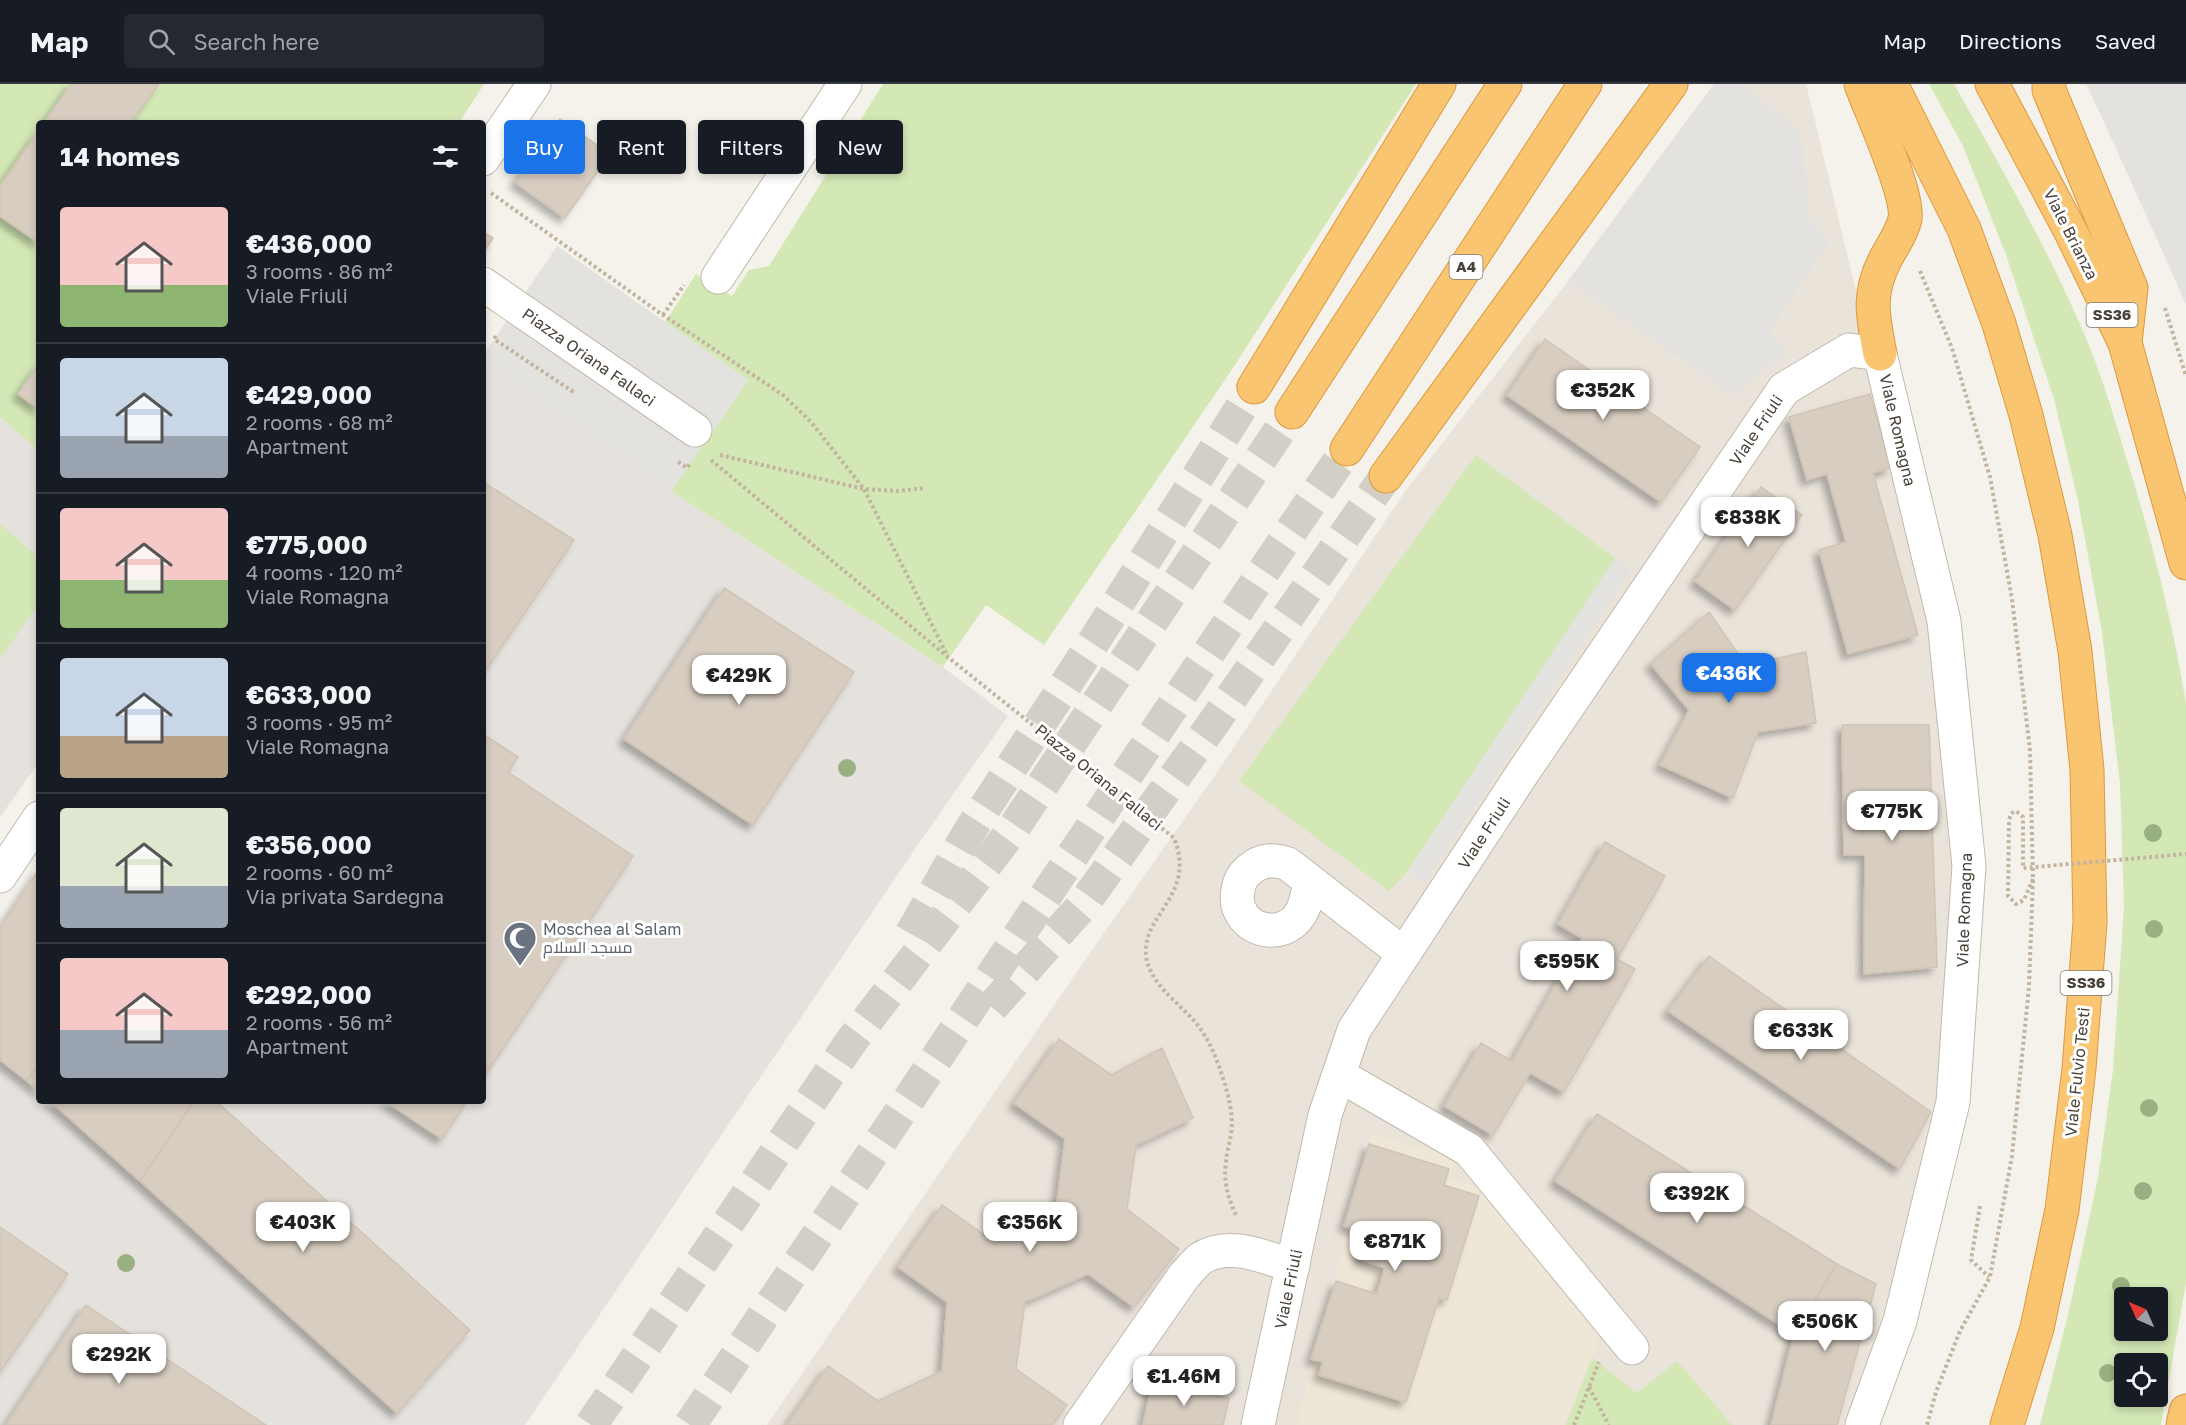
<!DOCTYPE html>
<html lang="en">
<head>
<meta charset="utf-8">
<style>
	body { margin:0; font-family:"Golos Text",Cairo,sans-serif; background:#242831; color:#f1f3f6; height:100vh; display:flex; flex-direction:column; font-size:22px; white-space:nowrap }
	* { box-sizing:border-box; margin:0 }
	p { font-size:20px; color:#9ea1a6 }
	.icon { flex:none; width:33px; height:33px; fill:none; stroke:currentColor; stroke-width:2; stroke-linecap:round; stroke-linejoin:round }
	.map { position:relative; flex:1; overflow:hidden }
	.panel { position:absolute; left:36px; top:36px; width:450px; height:984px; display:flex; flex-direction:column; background:#171b24; border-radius:6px; box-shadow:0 3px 9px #0003 }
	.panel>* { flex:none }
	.hud { position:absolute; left:504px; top:36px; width:570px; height:54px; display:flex; gap:12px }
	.needle { width:39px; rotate:315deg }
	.tools { position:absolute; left:2114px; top:1203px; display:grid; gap:12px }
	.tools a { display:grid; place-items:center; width:54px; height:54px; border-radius:6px; background:#171b24; box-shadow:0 3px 9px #0003; font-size:30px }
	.price { position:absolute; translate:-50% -51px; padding:0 14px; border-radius:12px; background:#fff; color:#222; font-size:20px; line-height:39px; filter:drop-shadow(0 2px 3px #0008) }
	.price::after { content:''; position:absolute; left:50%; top:36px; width:18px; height:14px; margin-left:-9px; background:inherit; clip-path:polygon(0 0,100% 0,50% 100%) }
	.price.on { background:#1a73e8; color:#fff }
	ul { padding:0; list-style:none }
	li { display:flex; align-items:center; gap:18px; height:150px; padding:0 24px }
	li+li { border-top:2px solid #363941 }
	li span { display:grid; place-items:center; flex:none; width:168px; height:120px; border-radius:6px; color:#555 }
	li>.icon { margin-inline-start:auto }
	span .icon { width:72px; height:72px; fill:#fffc; stroke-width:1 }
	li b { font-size:26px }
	h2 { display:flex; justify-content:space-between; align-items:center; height:72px; padding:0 24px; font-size:26px }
	.tag { padding:0 21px; border-radius:6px; background:#171b24; box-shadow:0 3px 9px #0003; font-size:21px; line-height:54px }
	.tag.on { background:#1a73e8; color:#fff }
	header { display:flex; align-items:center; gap:36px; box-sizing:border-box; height:84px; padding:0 30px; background:#171b24; border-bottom:2px solid #363941 }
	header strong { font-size:28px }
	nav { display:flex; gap:33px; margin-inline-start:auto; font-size:21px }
	.search { width:420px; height:54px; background:#242831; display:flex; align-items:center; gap:15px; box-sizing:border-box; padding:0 21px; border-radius:6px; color:#9ea1a6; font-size:22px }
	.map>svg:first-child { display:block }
</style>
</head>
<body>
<header>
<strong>Map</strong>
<div class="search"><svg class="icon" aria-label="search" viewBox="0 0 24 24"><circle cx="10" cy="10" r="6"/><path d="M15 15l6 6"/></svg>Search here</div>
<nav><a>Map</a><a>Directions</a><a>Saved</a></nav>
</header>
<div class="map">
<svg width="2186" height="1341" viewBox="0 0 2186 1341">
	<defs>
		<filter id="shadow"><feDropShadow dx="-5.5" dy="5.5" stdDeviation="3" flood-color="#0004"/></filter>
	</defs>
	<rect width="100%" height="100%" fill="#f5f2eb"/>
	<polygon fill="#e9e3da" points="1714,0 1806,0 1935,534 1961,778 1947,1013 1854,1341 767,1341 1085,876 1220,684 1406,406 1568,197"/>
	<g fill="#e5e1dc">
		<polygon points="483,278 671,407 943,583 1008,632 919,759 525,1341 0,1341 0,844 39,785 39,1017 483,1017"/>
		<polygon points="0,333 39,367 39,678 0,733"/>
	</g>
	<polygon fill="#eee6d6" points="1372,1050 1454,1074 1451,1095 1485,1105 1602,1248 1565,1341 1296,1341"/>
	<g fill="#d4e8b6" fill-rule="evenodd">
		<polygon points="0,0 484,0 459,39 39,39 39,367 0,333"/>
		<polygon points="883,0 1416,0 1231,287 1044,561 986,521 943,583 671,407 748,296 665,238 696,190 732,212 749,186 769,182"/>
		<path d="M1929,0h25c44,78 89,156 125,238 20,44 34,91 48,138 25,80 45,160 59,243v580l-25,142h-121l28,-110 30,-137 15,-108 11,-163 -4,-123 -18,-152 -24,-131 -24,-102 -48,-144 -43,-109zM2124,1214h33v32h-33zM2124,1280h33v32h-33z"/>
		<polygon points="1476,371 1615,474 1407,788 1389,807 1239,697"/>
		<polygon points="0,440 39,474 39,519 0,575"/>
		<polygon points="1592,1274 1637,1309 1677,1277 1732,1341 1566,1341"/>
	</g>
	<g fill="#e4e2df">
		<polygon points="1714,0 1744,0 1801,49 1810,134 1830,157 1770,246 1787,269 1732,311 1568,197"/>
		<polygon points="2086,0 2186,0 2186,220 2105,40"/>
		<polygon points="557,162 748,296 671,407 483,278 483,272"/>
		<polygon points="1615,474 1631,485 1424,799 1407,788"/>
	</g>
	<g fill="#d7cdc1" stroke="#d1c4b4" stroke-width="1.5" filter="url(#shadow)">
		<polygon points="71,0 159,0 131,39 44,39"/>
		<polygon points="560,35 610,70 565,134 515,98"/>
		<polygon points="39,46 39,159 0,132 0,102"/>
		<polygon points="483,148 493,154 483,170"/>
		<polygon points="1545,255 1700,363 1661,418 1507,311"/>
		<polygon points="39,280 39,325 18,310"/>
		<polygon points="1870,310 1891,384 1873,389 1918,551 1848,570 1819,466 1846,458 1827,390 1807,396 1789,333"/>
		<polygon points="483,398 574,456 483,590"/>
		<polygon points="1761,403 1802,431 1735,526 1695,497"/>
		<polygon points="724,504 854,588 753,741 624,655"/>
		<polygon points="1709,528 1746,581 1806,568 1816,639 1758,648 1733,714 1660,681 1689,626 1651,580"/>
		<polygon points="1842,641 1929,641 1937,883 1864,890 1865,771 1844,771"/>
		<polygon points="483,650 518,673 508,688 633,772 483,994"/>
		<polygon points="1605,758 1665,792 1617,875 1635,885 1564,1008 1530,989 1493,1051 1444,1022 1481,959 1512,977 1582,854 1558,840"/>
		<polygon points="39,785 39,979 27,997 0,976 0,844"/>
		<polygon points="1709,872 1931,1028 1900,1085 1668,927"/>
		<polygon points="1059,955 1112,991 1162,964 1193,1034 1136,1061 1127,1125 1179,1165 1134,1223 1088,1190 1025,1218 1016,1285 1067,1321 1052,1341 787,1341 828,1282 878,1317 942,1287 947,1218 898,1183 942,1121 993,1157 1056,1124 1065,1055 1014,1019"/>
		<polygon points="39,979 39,1007 27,997"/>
		<polygon points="50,1017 194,1017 140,1097"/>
		<polygon points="194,1017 216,1017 470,1246 397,1329 140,1097"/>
		<polygon points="385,1017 467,1017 442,1055"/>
		<polygon points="1597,1030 1837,1180 1794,1250 1555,1097"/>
		<polygon points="1369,1060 1449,1085 1444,1101 1479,1112 1447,1216 1439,1214 1406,1318 1319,1291 1323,1278 1311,1275 1336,1197 1377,1210 1385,1184 1359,1175 1367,1149 1344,1142"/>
		<polygon points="0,1143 68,1190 0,1288"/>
		<polygon points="1837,1180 1876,1200 1837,1341 1771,1341 1794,1250"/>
		<polygon points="86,1221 266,1341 6,1341"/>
		<polygon points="1152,1298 1229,1314 1223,1341 1143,1341"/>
	</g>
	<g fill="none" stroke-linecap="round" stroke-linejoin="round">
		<g stroke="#d3cfc7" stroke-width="33" stroke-dasharray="33 16" stroke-linecap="butt">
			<polyline points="911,850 967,751 1098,551 1254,303"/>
			<polyline points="992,923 1082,822 1217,634 1386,392"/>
			<polyline points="591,1341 850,959 1013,745 1292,328"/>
			<polyline points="690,1341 1261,491 1347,365"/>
		</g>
		<g stroke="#c1b9ae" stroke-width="35">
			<g id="minor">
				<polyline points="483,75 534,0"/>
				<polyline points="718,193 845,0"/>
				<polyline points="483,200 695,346"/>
				<polyline points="0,792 39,734"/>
				<path d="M1307,811c-9,56 -78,38 -69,-5 1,-8 5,-15 11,-20 13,-11 24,-11 39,-6l116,90"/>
				<polyline points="1339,991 1469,1066 1632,1264"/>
				<path d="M1080,1341l104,-149c5,-5 10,-12 16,-17 28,-19 64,-2 93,7"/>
				<polyline points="1258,1341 1325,1031 1354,946 1524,687 1784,305 1849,266 1880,270 1944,537 1969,782 1953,1018 1900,1237 1862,1341"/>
			</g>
		</g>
		<g stroke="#db9940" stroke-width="35">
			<g id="highway">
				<path d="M1861,0c10,28 48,109 44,135 -3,14 -14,29 -20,41 -18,35 -12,57 -5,94"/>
				<polyline points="1891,0 1964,145 1999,240 2026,331 2055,451 2075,567 2087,686 2090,838 2079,985 2062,1126 2037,1244 2007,1341"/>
				<polyline points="1992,0 2071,148 2125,259 2186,479"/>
				<polyline points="2049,0 2049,6 2131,204 2125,259"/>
				<polyline points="1254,303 1439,0"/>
				<polyline points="1292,328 1505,0"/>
				<polyline points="1347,365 1585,0"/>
				<polyline points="1386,392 1671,0"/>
				<polyline points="2183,1341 2186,1327"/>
			</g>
		</g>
		<g stroke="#c2b49f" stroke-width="4" stroke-dasharray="3 3" stroke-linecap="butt">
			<polyline points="491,109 663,231 783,311 811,338 864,405 947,571"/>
			<polyline points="1920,187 1952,264 1990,393 2012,515 2030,666 2033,795 2029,903 2012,1072 1990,1193 1960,1247 1936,1308 1927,1341"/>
			<polyline points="2165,224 2186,292"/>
			<polyline points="663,231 684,201"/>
			<polyline points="496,252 494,255 575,309"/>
			<polyline points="720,371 864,405 897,407 926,404"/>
			<path d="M711,376l238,198 225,180c23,58 -32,75 -28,118 4,30 37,49 54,72 6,9 11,18 15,28 8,20 16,44 17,66 0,15 -5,26 -6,40 -3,19 2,36 10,53"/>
			<polyline points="678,378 687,384 690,379"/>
			<polyline points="1980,1122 1971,1176 1989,1193"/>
			<polyline points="1589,1303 1609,1341"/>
			<polyline points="1574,1341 1599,1278"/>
		</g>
		<use href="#minor" stroke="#fff" stroke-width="33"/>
		<use href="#highway" stroke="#fac571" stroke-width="33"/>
		<path stroke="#c2b49f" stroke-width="4" stroke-dasharray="3 3" stroke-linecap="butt" d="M2033,795l-9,21 -8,4 -8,-8 1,-74c1,-6 1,-9 7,-11l7,6v51l163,-14"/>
	</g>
	<g fill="#99b182">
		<circle cx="847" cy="684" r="9"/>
		<circle cx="2153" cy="749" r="9"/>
		<circle cx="2154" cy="845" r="9"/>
		<circle cx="2149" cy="1024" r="9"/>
		<circle cx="2143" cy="1107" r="9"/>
		<circle cx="126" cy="1179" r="9"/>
		<circle cx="2121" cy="1202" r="9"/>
		<circle cx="2108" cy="1289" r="9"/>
	</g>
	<defs>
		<g id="mosque-pin" transform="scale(1.725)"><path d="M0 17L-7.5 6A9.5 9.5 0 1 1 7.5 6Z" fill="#6b7280" stroke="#fff"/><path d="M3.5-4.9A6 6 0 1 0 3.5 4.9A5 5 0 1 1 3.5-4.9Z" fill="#fff"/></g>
	</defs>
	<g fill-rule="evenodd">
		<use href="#mosque-pin" x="520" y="854"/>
	</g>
	<g text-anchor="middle" stroke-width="6" stroke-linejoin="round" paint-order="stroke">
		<g fill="#fff" stroke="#807b74" stroke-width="1.5">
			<rect x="1449.5" y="171" width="33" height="24" rx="4.5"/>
			<rect x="2086.5" y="219" width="51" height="24" rx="4.5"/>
			<rect x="2060.5" y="887" width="51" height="24" rx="4.5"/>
		</g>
		<g font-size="15" font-weight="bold" fill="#4a4239">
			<text x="1466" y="188">A4</text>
			<text x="2112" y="236">SS36</text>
			<text x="2086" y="904">SS36</text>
		</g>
		<g font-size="16" fill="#4a4239" stroke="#fff">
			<text transform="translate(2071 150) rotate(63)" y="6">Viale Brianza</text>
			<text transform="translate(589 273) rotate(35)" y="6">Piazza Oriana Fallaci</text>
			<text transform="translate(1756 346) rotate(-56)" y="6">Viale Friuli</text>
			<text transform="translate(1898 346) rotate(77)" y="6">Viale Romagna</text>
			<text transform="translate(1099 693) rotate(39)" y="6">Piazza Oriana Fallaci</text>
			<text transform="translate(1484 749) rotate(-57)" y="6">Viale Friuli</text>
			<text transform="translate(1964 826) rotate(-88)" y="6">Viale Romagna</text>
			<text transform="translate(2077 988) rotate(-84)" y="6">Viale Fulvio Testi</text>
			<text transform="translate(1288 1205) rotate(-78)" y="6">Viale Friuli</text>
		</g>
		<g font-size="16" fill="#5b616d" stroke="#fff" text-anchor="start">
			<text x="543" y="851">Moschea al Salam<tspan x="543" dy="18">مسجد السلام</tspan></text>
		</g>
	</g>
</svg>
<div class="tools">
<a><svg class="needle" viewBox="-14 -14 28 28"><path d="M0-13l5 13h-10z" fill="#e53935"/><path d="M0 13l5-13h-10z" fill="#9ea1a6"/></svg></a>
<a><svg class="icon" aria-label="locate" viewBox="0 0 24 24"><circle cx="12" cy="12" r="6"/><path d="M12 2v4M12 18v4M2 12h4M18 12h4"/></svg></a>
</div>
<b class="price" style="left:1603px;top:337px">€352K</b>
<b class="price" style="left:1748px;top:464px">€838K</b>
<b class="price on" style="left:1729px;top:620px">€436K</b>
<b class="price" style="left:739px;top:622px">€429K</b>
<b class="price" style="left:1892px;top:758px">€775K</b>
<b class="price" style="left:1567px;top:908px">€595K</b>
<b class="price" style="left:1801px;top:977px">€633K</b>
<b class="price" style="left:1697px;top:1140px">€392K</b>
<b class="price" style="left:303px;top:1169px">€403K</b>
<b class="price" style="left:1030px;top:1169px">€356K</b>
<b class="price" style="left:1395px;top:1188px">€871K</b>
<b class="price" style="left:1825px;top:1268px">€506K</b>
<b class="price" style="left:119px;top:1301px">€292K</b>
<b class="price" style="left:1184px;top:1323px">€1.46M</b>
<div class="hud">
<a class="tag on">Buy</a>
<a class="tag">Rent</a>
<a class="tag">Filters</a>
<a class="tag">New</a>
</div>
<section class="panel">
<h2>14 homes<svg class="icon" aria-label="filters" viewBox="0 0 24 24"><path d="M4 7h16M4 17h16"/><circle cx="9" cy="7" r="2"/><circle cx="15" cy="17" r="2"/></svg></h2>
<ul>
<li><span style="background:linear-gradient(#f6c9c9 65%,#8fb573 0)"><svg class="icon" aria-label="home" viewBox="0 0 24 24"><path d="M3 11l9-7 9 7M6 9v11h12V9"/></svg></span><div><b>€436,000</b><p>3 rooms · 86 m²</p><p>Viale Friuli</p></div></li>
<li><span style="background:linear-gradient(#c9d6e8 65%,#9aa5b1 0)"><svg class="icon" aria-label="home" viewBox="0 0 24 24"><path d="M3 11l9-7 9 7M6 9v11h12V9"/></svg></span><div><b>€429,000</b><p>2 rooms · 68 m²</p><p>Apartment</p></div></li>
<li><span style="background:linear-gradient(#f6c9c9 60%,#8fb573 0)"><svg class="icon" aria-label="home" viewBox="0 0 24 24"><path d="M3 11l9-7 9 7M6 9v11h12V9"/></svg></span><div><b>€775,000</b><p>4 rooms · 120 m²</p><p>Viale Romagna</p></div></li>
<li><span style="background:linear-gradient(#c9d6e8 65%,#b9a48a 0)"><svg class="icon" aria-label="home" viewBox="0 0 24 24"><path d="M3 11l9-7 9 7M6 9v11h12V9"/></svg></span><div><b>€633,000</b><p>3 rooms · 95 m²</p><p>Viale Romagna</p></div></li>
<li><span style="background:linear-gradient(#dfe7d0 65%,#9aa5b1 0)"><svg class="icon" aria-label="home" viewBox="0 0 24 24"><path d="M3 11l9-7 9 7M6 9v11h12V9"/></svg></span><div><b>€356,000</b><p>2 rooms · 60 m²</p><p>Via privata Sardegna</p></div></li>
<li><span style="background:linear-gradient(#f6c9c9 60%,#9aa5b1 0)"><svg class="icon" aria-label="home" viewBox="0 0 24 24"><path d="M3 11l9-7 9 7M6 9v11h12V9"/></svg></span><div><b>€292,000</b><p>2 rooms · 56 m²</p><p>Apartment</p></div></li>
</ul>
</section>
</div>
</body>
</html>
